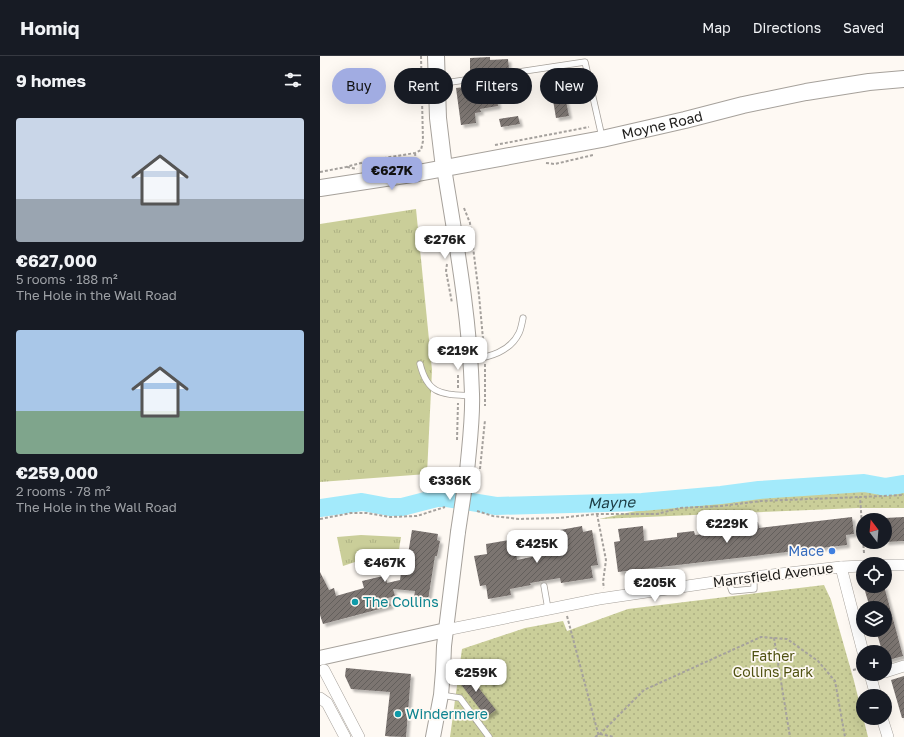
<!DOCTYPE html>
<html lang="en">
<head>
<meta charset="utf-8">
<style>
	body { margin:0; font-family:"Golos Text",sans-serif; background:#20242c; color:#f1f3f6; height:100vh; display:flex; flex-direction:column; font-size:15px; white-space:nowrap }
	* { box-sizing:border-box; margin:0 }
	p { font-size:13px; color:#9ea1a6 }
	.icon { flex:none; width:22px; height:22px; fill:none; stroke:currentColor; stroke-width:2; stroke-linecap:round; stroke-linejoin:round }
	.map { position:relative; flex:1; overflow:hidden }
	.side { display:flex; flex-direction:column; background:#171b24; width:320px }
	.side>* { flex:none }
	.top-card { position:absolute; left:12px; top:12px; width:380px; height:36px; display:flex; gap:8px }
	.needle { width:26px; rotate:344deg }
	.tools { position:absolute; left:536px; top:457px; display:grid; gap:8px }
	.tools a { display:grid; place-items:center; width:36px; height:36px; border-radius:50%; background:#171b24; box-shadow:0 4px 16px #0002; font-size:20px }
	.price { position:absolute; translate:-50% -34px; padding:0 9px; border-radius:8px; background:#fff; color:#222; font-size:13px; line-height:26px; filter:drop-shadow(0 1px 2px #0008) }
	.price::after { content:''; position:absolute; left:50%; top:24px; width:12px; height:9px; margin-left:-6px; background:inherit; clip-path:polygon(0 0,100% 0,50% 100%) }
	.price.on { background:#a1ace2; color:#111 }
	ul { padding:0; list-style:none }
	li { display:grid; align-content:center; gap:8px; height:212px; padding:0 16px }
	li span { display:grid; place-items:center; height:124px; border-radius:4px; color:#555 }
	li>.icon { margin-inline-start:auto }
	span .icon { width:72px; height:72px; fill:#fffc; stroke-width:1 }
	li b { font-size:17px }
	h2 { display:flex; justify-content:space-between; align-items:center; height:48px; padding:0 16px; font-size:17px }
	.pill { padding:0 14px; border-radius:18px; background:#171b24; box-shadow:0 4px 16px #0002; font-size:14px; line-height:36px }
	.pill.on { background:#a1ace2; color:#111 }
	header { display:flex; align-items:center; gap:24px; box-sizing:border-box; height:56px; padding:0 20px; background:#171b24; border-bottom:1px solid #363941 }
	header strong { font-size:19px }
	nav { display:flex; gap:22px; margin-inline-start:auto; font-size:14px }
	main { display:flex; flex:1; min-height:0 }
	.map>svg:first-child { display:block }
</style>
</head>
<body>
<header>
<strong>Homiq</strong>
<nav><a>Map</a><a>Directions</a><a>Saved</a></nav>
</header>
<main>
<section class="side">
<h2>9 homes<svg class="icon" aria-label="filters" viewBox="0 0 24 24"><path d="M4 7h16M4 17h16"/><circle cx="9" cy="7" r="2"/><circle cx="15" cy="17" r="2"/></svg></h2>
<ul>
<li><span style="background:linear-gradient(#c9d6e8 65%,#9aa5b1 0)"><svg class="icon" aria-label="home" viewBox="0 0 24 24"><path d="M3 11l9-7 9 7M6 9v11h12V9"/></svg></span><div><b>€627,000</b><p>5 rooms · 188 m²</p><p>The Hole in the Wall Road</p></div></li>
<li><span style="background:linear-gradient(#a9c7e8 65%,#7fa58c 0)"><svg class="icon" aria-label="home" viewBox="0 0 24 24"><path d="M3 11l9-7 9 7M6 9v11h12V9"/></svg></span><div><b>€259,000</b><p>2 rooms · 78 m²</p><p>The Hole in the Wall Road</p></div></li>
</ul>
</section>
<div class="map">
<svg width="584" height="681" viewBox="0 0 584 681">
	<defs>
		<pattern id="grass-tufts" width="24" height="20" patternUnits="userSpaceOnUse"><rect width="24" height="20" fill="#cace99"/><path d="M3 7l-1-3M5 7V3M7 7l1-3M15 17l-1-3M17 17v-4M19 17l1-3" fill="none" stroke="#adb083"/></pattern>
		<pattern id="park-dots" width="8" height="8" patternUnits="userSpaceOnUse"><rect width="8" height="8" fill="#cace99"/><path d="M2 2h.1M6 6h.1" fill="none" stroke="#adb083" stroke-width="1.8" stroke-linecap="round"/></pattern>
		<pattern id="building-hatch" width="6" height="6" patternUnits="userSpaceOnUse"><rect width="6" height="6" fill="#7b7471"/><path d="M-1 1l2-2M0 6l6-6M5 7l2-2" fill="none" stroke="#645e5c"/></pattern>
		<filter id="shadow"><feDropShadow dx="3" dy="3" stdDeviation="1" flood-color="#0004"/></filter>
	</defs>
	<rect width="100%" height="100%" fill="#fef9f3"/>
	<g fill="url(#grass-tufts)">
		<polygon points="96,153 112,314 107,418 0,426 0,168"/>
		<polygon points="41,479 81,481 78,500 74,500 74,503 53,500 23,510 17,481"/>
	</g>
	<g fill="url(#park-dots)">
		<polygon points="584,427 584,452 537,452 279,463 330,452 524,430"/>
		<polygon points="504,529 511,544 534,625 548,681 130,681 142,593 205,572 243,565 247,575 308,553"/>
	</g>
	<g fill="none" stroke-linecap="round" stroke-linejoin="round">
		<path stroke="#a3eafb" stroke-width="18" id="s1" d="M0,452l42,-6 27,5h13l35,-9h10l49,8 146,-4 79,-7 38,-5 105,-7 22,4 18,-3"/>
	</g>
	<g fill="url(#building-hatch)" filter="url(#shadow)">
		<polygon points="170,1 170,4 188,3 189,13 150,17 150,2"/>
		<polygon points="206,19 206,29 190,30 190,32 176,34 178,50 160,53 161,56 155,57 156,67 141,69 136,32 144,31 145,36 172,32 171,24"/>
		<polygon points="244,35 249,60 236,62 232,38"/>
		<polygon points="198,60 200,68 181,71 179,63"/>
		<polygon points="532,461 534,478 526,479 527,489 298,516 294,486 300,485 298,473 323,470 324,485 357,481 357,477 374,475 375,479 421,474 420,468 438,466 439,472"/>
		<polygon points="584,461 584,485 565,486 565,462"/>
		<polygon points="262,470 263,476 272,474 278,509 271,510 273,522 241,527 240,522 210,527 211,529 190,533 191,539 168,543 166,529 160,530 154,500 167,498 166,488 189,484 191,496 196,495 197,504 235,496 234,490 243,489 240,474"/>
		<polygon points="92,474 118,478 117,484 120,485 117,500 115,500 108,544 94,541 95,535 73,533 75,540 68,542 71,550 3,568 0,559 0,516 9,534 14,532 16,540 44,532 42,525 63,520 64,523 66,522 67,527 80,524 84,497 88,498"/>
		<polygon points="564,530 583,600 565,605 565,594 562,595 556,574 565,574 565,552 550,552 545,535"/>
		<polygon points="140,608 176,654 166,661 140,627"/>
		<polygon points="26,612 91,618 86,681 65,680 70,636 31,633 25,620"/>
		<polygon points="175,615 179,624 170,628 166,618"/>
		<polygon points="584,620 584,662 582,662 571,624"/>
	</g>
	<g fill="none" stroke-linecap="round" stroke-linejoin="round">
		<g stroke="#a6a19b" stroke-width="7">
			<g id="service">
				<polyline points="118,28 265,6 282,81"/>
				<path d="M151,304c18,-3 39,-8 48,-27 2,-4 3,-10 4,-15"/>
				<path d="M100,308c8,32 23,30 52,32"/>
				<polyline points="408,524 412,535 434,533 434,521"/>
				<polyline points="224,530 228,553"/>
				<polyline points="121,639 140,642 169,681"/>
			</g>
		</g>
		<g stroke="#a6a19b" stroke-width="12">
			<g id="minor">
				<polyline points="565,509 584,509"/>
				<polyline points="521,511 543,596"/>
				<polyline points="126,574 279,543 408,524 521,511 543,510"/>
				<polyline points="4,614 39,681"/>
				<polyline points="565,616 584,610"/>
				<polyline points="550,618 556,640"/>
				<polyline points="0,642 7,647 25,681"/>
				<polyline points="562,662 568,681"/>
			</g>
		</g>
		<g stroke="#a6a19b" stroke-width="16">
			<g id="tertiary">
				<path d="M124,112c12,74 26,150 28,226 1,26 -3,53 -5,78"/>
				<polyline points="0,602 126,574"/>
				<polyline points="113,681 121,639 123,615 124,590 138,476"/>
			</g>
		</g>
		<g stroke="#a6a19b" stroke-width="18">
			<g id="secondary">
				<polyline points="116,0 118,62 124,112"/>
				<path id="s2" d="M0,132l98,-15 184,-34 83,-19 58,-15 63,-13 63,-10 35,-3"/>
			</g>
		</g>
		<g stroke="#a5a19d" stroke-width="2" stroke-dasharray="3 2" stroke-linecap="butt">
			<polyline points="175,89 269,71"/>
			<polyline points="95,97 96,106"/>
			<polyline points="226,107 235,108 273,99"/>
			<polyline points="27,111 37,113"/>
			<polyline points="0,116 26,111 52,104 95,97 101,94 103,85 101,0"/>
			<polyline points="144,152 150,167 159,239 164,294"/>
			<polyline points="127,208 126,215 132,247"/>
			<polyline points="165,308 165,350"/>
			<polyline points="138,332 138,319"/>
			<polyline points="137,384 138,347"/>
			<polyline points="160,413 165,364"/>
			<polyline points="157,455 173,460 199,463 238,462 277,458 337,458 360,452 401,450 441,445 540,441"/>
			<polyline points="277,458 286,504 283,526 284,532"/>
			<polyline points="0,463 31,457 47,457 70,461 97,460 125,451"/>
			<polyline points="544,497 540,441 584,439"/>
			<polyline points="247,560 279,681"/>
			<polyline points="454,582 470,681"/>
			<polyline points="533,614 542,612"/>
			<polyline points="280,678 294,681"/>
			<polyline points="275,681 280,678 324,634 441,581 467,583 498,605 515,625 525,681"/>
		</g>
		<use href="#service" stroke="#fff" stroke-width="5.5"/>
		<use href="#minor" stroke="#fff" stroke-width="11"/>
		<use href="#tertiary" stroke="#fff" stroke-width="14"/>
		<use href="#secondary" stroke="#fff" stroke-width="16"/>
		<g stroke="#a6a19b" stroke-width="16" stroke-linecap="butt">
			<polyline id="tertiary-bridge" points="138,476 147,416"/>
		</g>
		<use href="#tertiary-bridge" stroke="#fff" stroke-width="14"/>
	</g>
	<circle fill="#3f7fe0" stroke="#fef9f3" stroke-width="1.5" cx="512" cy="495" r="4"/>
	<g fill="#0f9aa8" stroke="#fef9f3" stroke-width="1.5">
		<circle cx="35" cy="546" r="4"/>
		<circle cx="78" cy="658" r="4"/>
	</g>
	<g text-anchor="middle" stroke-width="3.5" stroke-linejoin="round" paint-order="stroke">
		<g font-size="14" fill="#1d1c1a" stroke="#fef9f3">
			<text dy="5" stroke="none"><textPath href="#s2" startOffset="348">Moyne Road</textPath></text>
			<text transform="translate(453 519) rotate(-7)" y="5">Marrsfield Avenue</text>
		</g>
		<g font-size="14" fill="#366cbe" stroke="#fef9f3" text-anchor="end">
			<text x="504" y="500">Mace</text>
		</g>
		<g font-size="14" fill="#0d838f" stroke="#fef9f3" text-anchor="start">
			<text x="43" y="551">The Collins</text>
			<text x="86" y="663">Windermere</text>
		</g>
		<g font-size="14" fill="#505212" stroke="#fef9f3">
			<text x="453" y="605">Father<tspan x="453" dy="16">Collins Park</tspan></text>
		</g>
		<g font-size="15" font-style="italic" fill="#1c3d45" stroke="#fef9f3">
			<text dy="5" stroke="none"><textPath href="#s1" startOffset="294">Mayne</textPath></text>
		</g>
	</g>
</svg>
<div class="tools">
<a><svg class="needle" viewBox="-14 -14 28 28"><path d="M0-13l5 13h-10z" fill="#e53935"/><path d="M0 13l5-13h-10z" fill="#9ea1a6"/></svg></a>
<a><svg class="icon" aria-label="locate" viewBox="0 0 24 24"><circle cx="12" cy="12" r="6"/><path d="M12 2v4M12 18v4M2 12h4M18 12h4"/></svg></a>
<a><svg class="icon" aria-label="layers" viewBox="0 0 24 24"><path d="M12 4l9 5-9 5-9-5zM3 14l9 5 9-5"/></svg></a>
<a>+</a>
<a>−</a>
</div>
<b class="price on" style="left:72px;top:135px">€627K</b>
<b class="price" style="left:125px;top:204px">€276K</b>
<b class="price" style="left:138px;top:315px">€219K</b>
<b class="price" style="left:130px;top:445px">€336K</b>
<b class="price" style="left:407px;top:488px">€229K</b>
<b class="price" style="left:217px;top:508px">€425K</b>
<b class="price" style="left:65px;top:527px">€467K</b>
<b class="price" style="left:335px;top:547px">€205K</b>
<b class="price" style="left:156px;top:637px">€259K</b>
<div class="top-card">
<a class="pill on">Buy</a>
<a class="pill">Rent</a>
<a class="pill">Filters</a>
<a class="pill">New</a>
</div>
</div>
</main>
</body>
</html>
